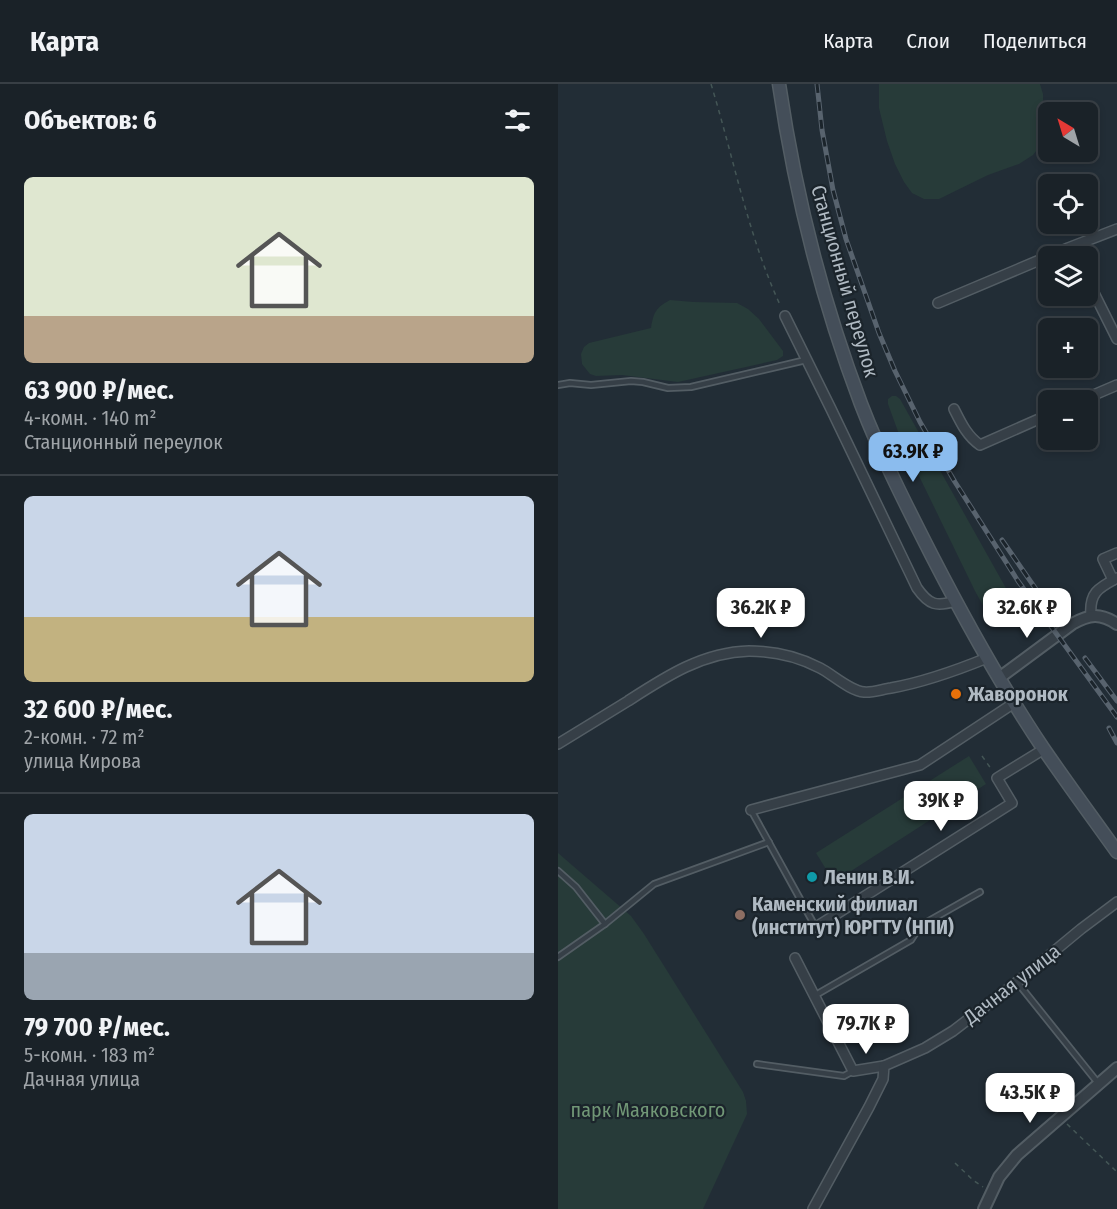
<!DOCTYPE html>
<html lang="ru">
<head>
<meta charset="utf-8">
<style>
	body { margin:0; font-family:"Fira Sans Condensed",sans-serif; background:#272f34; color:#f1f3f6; height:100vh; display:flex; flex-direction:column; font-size:22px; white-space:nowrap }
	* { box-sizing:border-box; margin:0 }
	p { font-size:20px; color:#9fa4a8 }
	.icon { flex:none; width:33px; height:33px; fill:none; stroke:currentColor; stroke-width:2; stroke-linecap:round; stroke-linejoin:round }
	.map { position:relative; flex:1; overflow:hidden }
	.panel { display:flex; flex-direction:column; background:#1a2228; width:558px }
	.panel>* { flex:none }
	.needle { width:39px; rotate:322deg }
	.fabs { position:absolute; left:480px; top:18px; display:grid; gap:12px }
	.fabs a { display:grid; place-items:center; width:60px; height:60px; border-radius:9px; background:#1a2228; box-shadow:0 3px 9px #0003,0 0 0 2px #383f45; font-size:30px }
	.price { position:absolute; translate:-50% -51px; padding:0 14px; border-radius:12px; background:#fff; color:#222; font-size:20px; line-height:39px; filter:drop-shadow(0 2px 3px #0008) }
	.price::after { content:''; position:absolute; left:50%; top:36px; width:18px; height:14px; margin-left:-9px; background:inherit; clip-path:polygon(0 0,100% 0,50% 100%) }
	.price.active { background:#8bbcee; color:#111 }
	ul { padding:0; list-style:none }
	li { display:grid; align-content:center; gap:12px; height:318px; padding:0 24px }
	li+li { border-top:2px solid #383f45 }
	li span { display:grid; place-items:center; height:186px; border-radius:9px; color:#555 }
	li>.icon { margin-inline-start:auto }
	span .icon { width:108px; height:108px; fill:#fffc; stroke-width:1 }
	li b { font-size:26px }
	h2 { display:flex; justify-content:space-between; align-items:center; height:72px; padding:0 24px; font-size:26px }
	header { display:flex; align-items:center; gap:36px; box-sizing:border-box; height:84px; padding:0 30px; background:#1a2228; border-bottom:2px solid #383f45 }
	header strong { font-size:28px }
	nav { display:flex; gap:33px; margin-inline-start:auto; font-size:21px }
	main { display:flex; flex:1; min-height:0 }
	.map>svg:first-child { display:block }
</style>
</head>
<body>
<header>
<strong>Карта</strong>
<nav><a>Карта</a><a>Слои</a><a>Поделиться</a></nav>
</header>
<main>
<section class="panel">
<h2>Объектов: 6<svg class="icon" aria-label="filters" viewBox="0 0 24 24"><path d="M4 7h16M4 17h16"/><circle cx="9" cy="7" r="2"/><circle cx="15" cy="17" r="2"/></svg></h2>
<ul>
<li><span style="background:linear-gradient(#dfe7d0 75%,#b9a48a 0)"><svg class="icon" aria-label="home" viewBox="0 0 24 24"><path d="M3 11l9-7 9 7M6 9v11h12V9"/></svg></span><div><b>63 900 ₽/мес.</b><p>4-комн. · 140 m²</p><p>Станционный переулок</p></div></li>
<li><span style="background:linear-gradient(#c9d6e8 65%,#c2b280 0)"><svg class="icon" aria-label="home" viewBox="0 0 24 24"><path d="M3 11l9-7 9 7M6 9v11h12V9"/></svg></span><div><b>32 600 ₽/мес.</b><p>2-комн. · 72 m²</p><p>улица Кирова</p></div></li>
<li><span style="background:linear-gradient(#c9d6e8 75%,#9aa5b1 0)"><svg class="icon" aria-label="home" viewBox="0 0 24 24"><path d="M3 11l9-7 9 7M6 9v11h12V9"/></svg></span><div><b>79 700 ₽/мес.</b><p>5-комн. · 183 m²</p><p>Дачная улица</p></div></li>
</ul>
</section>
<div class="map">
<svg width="559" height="1125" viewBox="0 0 559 1125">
	<rect width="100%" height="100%" fill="#222d36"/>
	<g fill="#273b39">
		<polygon points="321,0 482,0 485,10 486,57 475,71 461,80 430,91 381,115 366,115 354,109 346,98 337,80 329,57 321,24"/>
		<path d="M112,216l23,2 44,1 11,6 11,10 24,32v5l-6,4 -99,22 -56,-7 -26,1 -6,-2 -8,-10 -1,-10 3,-7 5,-4 62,-15c3,-17 5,-20 19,-28z"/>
		<polygon points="334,312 338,312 342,315 449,506 459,530 455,537 447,541 439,540 433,536 417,507 361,392 342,353 330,320 330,315"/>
		<polygon points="411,672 428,700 276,798 258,769"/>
		<polygon points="0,769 73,832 86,850 185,1008 188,1017 189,1030 145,1125 0,1125"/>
	</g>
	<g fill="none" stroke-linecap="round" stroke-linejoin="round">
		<g stroke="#535d64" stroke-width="8">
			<g id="service">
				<polyline points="0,301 12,299 33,301 73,297 85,298 110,304 133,303 248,276"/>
				<polyline points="193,726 257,842"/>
				<polyline points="0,787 18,803 47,840"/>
				<polyline points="0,873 47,840 96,800 211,758"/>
				<polyline points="459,898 540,999"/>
				<polyline points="256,912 353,856 362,842 422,808"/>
				<polyline points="199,980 286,992 295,987"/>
			</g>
		</g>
		<g stroke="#535d64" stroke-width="12">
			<g id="minor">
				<polyline points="530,197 559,255"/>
				<polyline points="380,219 510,164 559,145"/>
				<path d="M227,232l46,93 86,179c12,17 19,19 39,13"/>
				<polyline points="524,316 559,301"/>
				<path d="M396,325c7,14 13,27 26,36l68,-30"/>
				<polyline points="555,496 545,475 559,469"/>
				<path d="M533,532c-2,-23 7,-28 26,-38"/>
				<path d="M0,660c23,-14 47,-29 70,-43 37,-24 75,-49 121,-50 24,0 50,6 71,17 12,6 30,23 44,24 8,1 19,-3 27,-4 34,-6 64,-17 96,-30"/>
				<polyline points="193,726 362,681 456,619"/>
				<polyline points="258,843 454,719 439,694 486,665"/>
				<polyline points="237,874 295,987 326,982"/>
				<polyline points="255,1125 311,1023 325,995 326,982 367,964 395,947 459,898 523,845 559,818"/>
			</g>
		</g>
		<g stroke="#535d64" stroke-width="14">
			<g id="tertiary">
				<path d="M441,594l73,-54c18,-10 28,-11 45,0"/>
				<polyline points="426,1125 441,1093 459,1071 559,984"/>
			</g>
		</g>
		<g stroke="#535d64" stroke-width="15">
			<path id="secondary" d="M221,0c16,109 43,217 82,320 20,52 46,103 71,152 34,66 70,131 111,192 24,35 49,69 74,104"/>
		</g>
		<g stroke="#445656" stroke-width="1.5" stroke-dasharray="4.5 4.5" stroke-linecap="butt">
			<path d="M153,0c23,75 37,152 70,223"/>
			<polyline points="424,672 434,686"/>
			<polyline points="509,1040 558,1087"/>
			<polyline points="397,1079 415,1096 425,1103"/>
		</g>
		<use href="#service" stroke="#363f47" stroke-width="4.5"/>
		<use href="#minor" stroke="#363f47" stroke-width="9"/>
		<use href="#tertiary" stroke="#363f47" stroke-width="10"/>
		<use href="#secondary" stroke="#444e59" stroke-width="12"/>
		<g stroke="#58636e" stroke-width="5">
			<g id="rail">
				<polyline points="259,0 264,46 275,106 288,155 321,249 337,287 362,338 397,398 460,497 559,633"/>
				<polyline points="444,456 502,540"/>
				<polyline points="527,574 559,617"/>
				<polyline points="551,644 559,659"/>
			</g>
		</g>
		<use href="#rail" stroke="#1b242b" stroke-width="3" stroke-dasharray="9" stroke-linecap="butt"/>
	</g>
	<circle fill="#e8710a" stroke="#1b242b" stroke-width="2" cx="398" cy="610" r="6"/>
	<circle fill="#0f9aa8" stroke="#1b242b" stroke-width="2" cx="254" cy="793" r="6"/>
	<circle fill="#8d6e63" stroke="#1b242b" stroke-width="2" cx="182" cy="831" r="6"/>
	<g text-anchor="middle" stroke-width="4.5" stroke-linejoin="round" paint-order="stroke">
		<g font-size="20" fill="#b0bac3" stroke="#1b242b">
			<text transform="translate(287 197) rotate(74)" y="7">Станционный переулок</text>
			<text transform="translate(454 900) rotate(-38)" y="7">Дачная улица</text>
		</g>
		<g font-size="20" font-weight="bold" fill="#b0bac3" stroke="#1b242b" text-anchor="start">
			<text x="410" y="617">Жаворонок</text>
			<text x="266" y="800">Ленин В.И.</text>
			<text x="194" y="827">Каменский филиал<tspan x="194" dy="23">(институт) ЮРГТУ (НПИ)</tspan></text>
		</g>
		<g font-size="20" fill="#719776" stroke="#1b242b">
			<text x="90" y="1033">парк Маяковского</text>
		</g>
	</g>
</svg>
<div class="fabs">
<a><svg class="needle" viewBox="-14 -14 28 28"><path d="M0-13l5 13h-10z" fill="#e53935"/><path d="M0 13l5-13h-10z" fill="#9fa4a8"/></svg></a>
<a><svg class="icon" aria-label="locate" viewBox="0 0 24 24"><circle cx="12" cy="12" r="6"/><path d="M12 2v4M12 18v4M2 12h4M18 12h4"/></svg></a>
<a><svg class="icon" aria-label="layers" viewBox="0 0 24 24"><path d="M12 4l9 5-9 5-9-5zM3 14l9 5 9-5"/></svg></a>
<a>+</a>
<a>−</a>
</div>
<b class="price active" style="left:355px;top:399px">63.9K ₽</b>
<b class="price" style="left:203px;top:555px">36.2K ₽</b>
<b class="price" style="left:469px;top:555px">32.6K ₽</b>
<b class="price" style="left:383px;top:748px">39K ₽</b>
<b class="price" style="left:308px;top:971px">79.7K ₽</b>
<b class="price" style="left:472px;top:1040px">43.5K ₽</b>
</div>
</main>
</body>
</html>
